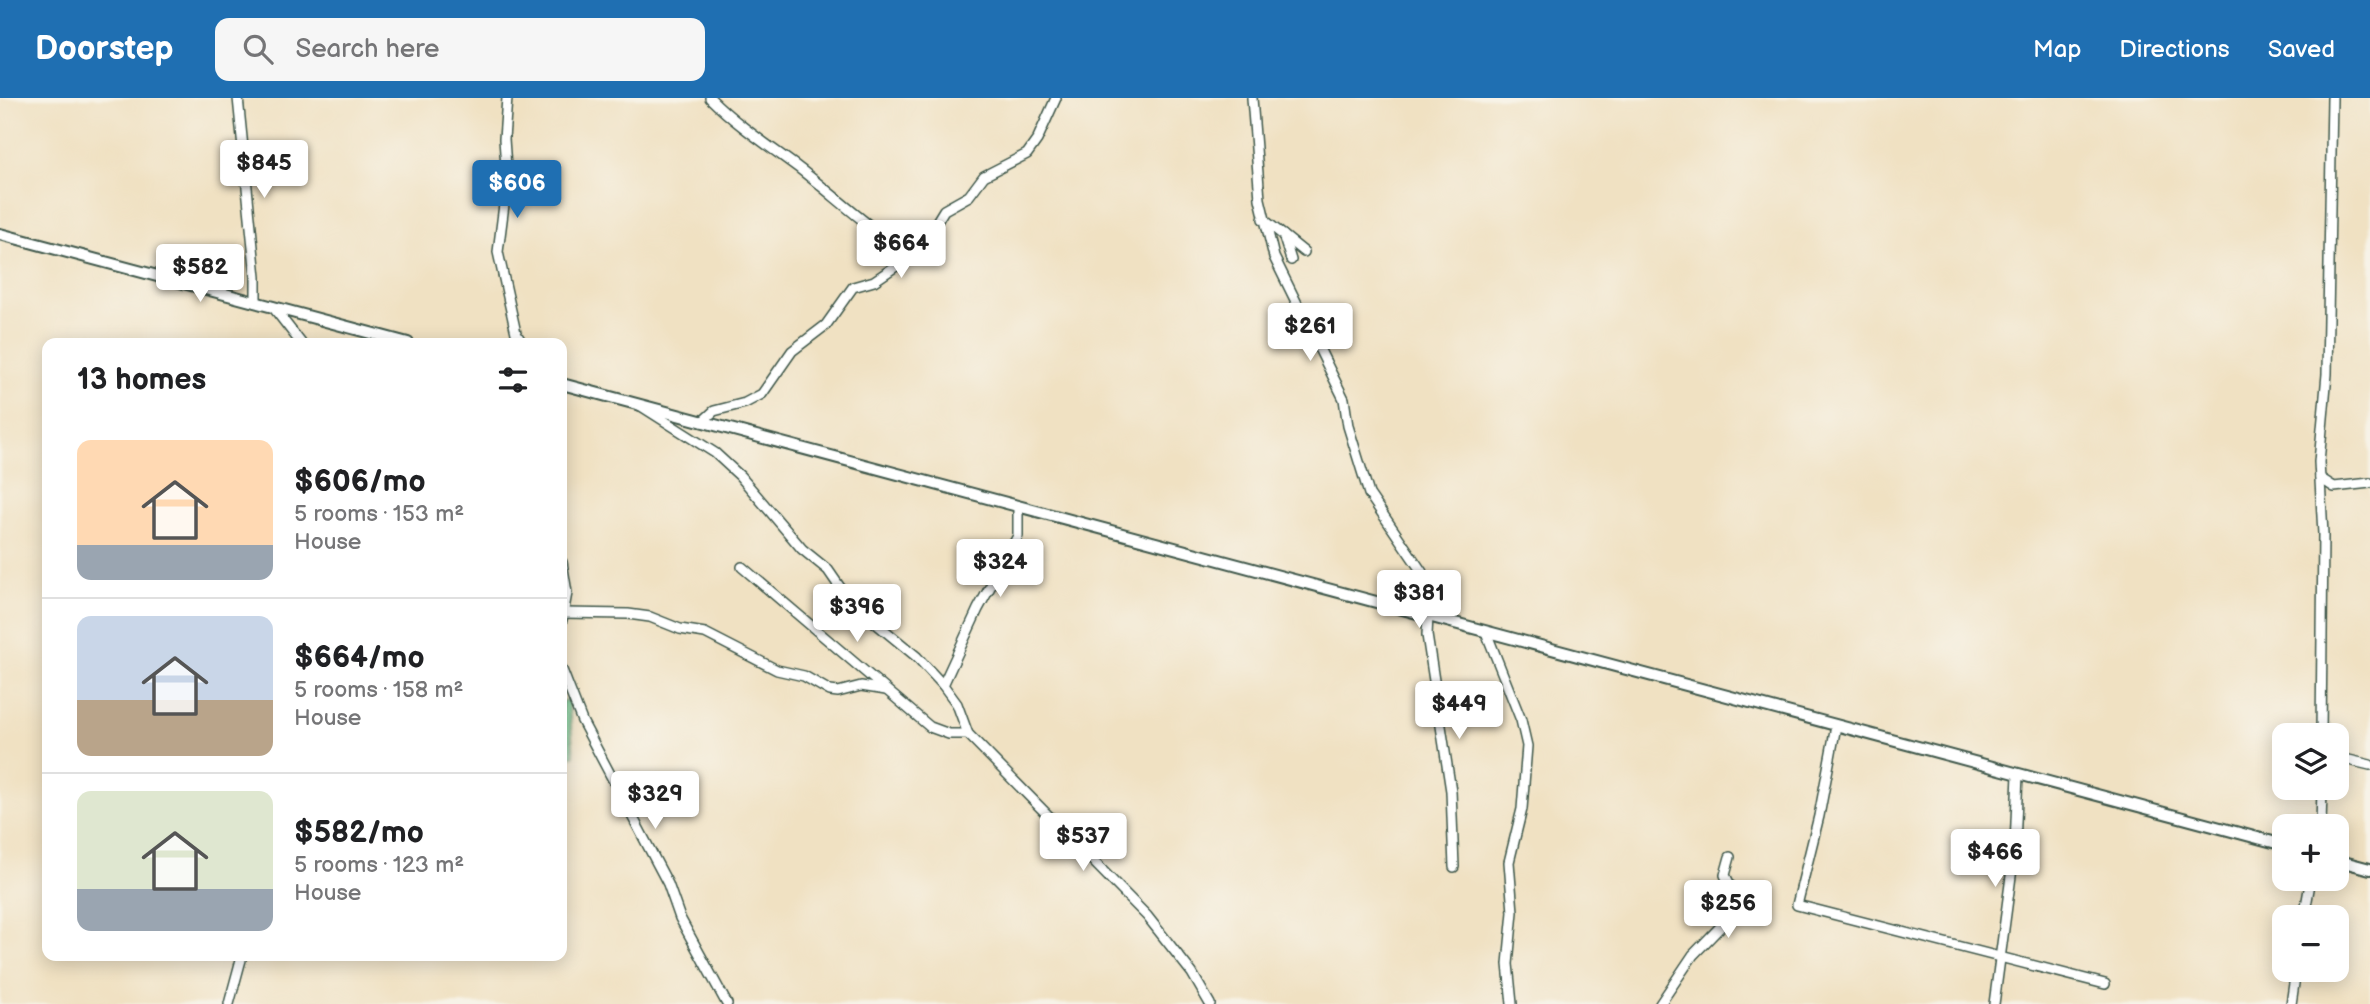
<!DOCTYPE html>
<html lang="en">
<head>
<meta charset="utf-8">
<style>
	body { margin:0; font-family:"Balsamiq Sans",sans-serif; background:#f6f6f6; color:#202124; height:100vh; display:flex; flex-direction:column; font-size:26px; white-space:nowrap }
	* { box-sizing:border-box; margin:0 }
	p { font-size:23px; color:#757577 }
	.icon { flex:none; width:38px; height:38px; fill:none; stroke:currentColor; stroke-width:2; stroke-linecap:round; stroke-linejoin:round }
	.map { position:relative; flex:1; overflow:hidden }
	.drawer { position:absolute; left:42px; top:240px; width:525px; height:623px; display:flex; flex-direction:column; background:#fff; border-radius:14px; box-shadow:0 4px 18px #0003 }
	.drawer>* { flex:none }
	.tools { position:absolute; left:2272px; top:625px; display:grid; gap:14px }
	.tools a { display:grid; place-items:center; width:77px; height:77px; border-radius:14px; background:#fff; box-shadow:0 4px 18px #0003; font-size:35px }
	.price { position:absolute; translate:-50% -60px; padding:0 16px; border-radius:7px; background:#fff; color:#222; font-size:23px; line-height:46px; filter:drop-shadow(0 2px 4px #0008) }
	.price::after { content:''; position:absolute; left:50%; top:42px; width:21px; height:16px; margin-left:-10px; background:inherit; clip-path:polygon(0 0,100% 0,50% 100%) }
	.price.current { background:#1f6fb2; color:#fff }
	ul { padding:0; list-style:none }
	li { display:flex; align-items:center; gap:21px; height:175px; padding:0 35px }
	li+li { border-top:2px solid #e0e0e0 }
	li span { display:grid; place-items:center; flex:none; width:196px; height:140px; border-radius:14px; color:#555 }
	li>.icon { margin-inline-start:auto }
	span .icon { width:84px; height:84px; fill:#fffc; stroke-width:1 }
	li b { font-size:30px }
	h2 { display:flex; justify-content:space-between; align-items:center; height:84px; padding:0 35px; font-size:30px }
	header { display:flex; align-items:center; gap:42px; box-sizing:border-box; height:98px; padding:0 35px; background:#1f6fb2; color:#fff }
	header strong { font-size:33px }
	nav { display:flex; gap:38px; margin-inline-start:auto; font-size:24px }
	.search { width:490px; height:63px; background:#f6f6f6; display:flex; align-items:center; gap:18px; box-sizing:border-box; padding:0 24px; border-radius:14px; color:#757577; font-size:26px }
	.map>svg:first-child { display:block }
</style>
</head>
<body>
<header>
<strong>Doorstep</strong>
<div class="search"><svg class="icon" aria-label="search" viewBox="0 0 24 24"><circle cx="10" cy="10" r="6"/><path d="M15 15l6 6"/></svg>Search here</div>
<nav><a>Map</a><a>Directions</a><a>Saved</a></nav>
</header>
<div class="map">
<svg width="2370" height="906" viewBox="0 0 2370 906">
	<rect width="100%" height="100%" fill="#f7f3e8"/>
	<filter id="ink" filterUnits="userSpaceOnUse"><feTurbulence type="fractalNoise" baseFrequency=".0143" numOctaves="2"/><feDisplacementMap in="SourceGraphic" scale="14" xChannelSelector="R" yChannelSelector="G"/><feConvolveMatrix kernelMatrix="1 2 1 2 8 2 1 2 1" color-interpolation-filters="sRGB"/></filter>
	<filter id="wash" filterUnits="userSpaceOnUse"><feTurbulence type="fractalNoise" baseFrequency=".00686" numOctaves="4" result="noise"/><feDisplacementMap in="SourceGraphic" scale="28" xChannelSelector="R" yChannelSelector="G"/><feGaussianBlur stdDeviation="1.57" result="paint"/><feColorMatrix in="noise" values="0 0 0 0 0 0 0 0 0 0 0 0 0 0 0 0 0 1.4 0 .05"/><feComposite in="paint" operator="in"/></filter>
	<g filter="url(#wash)">
		<rect width="100%" height="100%" fill="#f0e1c2"/>
		<polygon fill="#70c990" stroke="#488362" stroke-width="2" points="568,602 574,658 562,659 562,603"/>
	</g>
	<g filter="url(#ink)">
		<g fill="none" stroke-linecap="round" stroke-linejoin="round">
			<g stroke="#3e5649" stroke-width="12">
				<g id="minor">
					<polyline points="238,0 256,179 256,204"/>
					<polyline points="507,0 504,41 507,83 498,154 516,235 522,245"/>
					<path d="M710,0c27,27 59,48 90,71 32,25 60,51 94,75"/>
					<polyline points="1252,0 1260,101 1274,159 1344,301 1348,328 1369,396 1422,474 1431,519"/>
					<polyline points="1263,121 1304,154"/>
					<polyline points="1283,137 1291,162"/>
					<polyline points="273,209 301,245"/>
					<polyline points="641,308 715,355 740,378 802,451 828,472 850,504 917,559 943,587 957,606 968,636 1147,818 1192,875 1210,906"/>
					<polyline points="702,324 714,313 745,305 762,296 792,253 826,227 853,189 874,183 905,162 922,148 944,112 969,98 984,78 1027,56 1037,42 1056,0"/>
					<polyline points="2320,380 2334,389 2370,385"/>
					<polyline points="562,464 567,495 562,522"/>
					<polyline points="742,469 930,629 949,636 968,636"/>
					<polyline points="562,515 628,516 650,519 680,531 705,535 777,572 804,578 830,593 838,594 861,588 886,592"/>
					<polyline points="1428,518 1427,537 1451,693 1454,769"/>
					<polyline points="1486,534 1521,622 1527,648 1522,711 1509,764 1513,814 1508,866 1512,906"/>
					<polyline points="562,572 582,623 668,786 680,820 727,906"/>
					<polyline points="943,587 978,511 1018,438 1018,408"/>
					<polyline points="1836,628 1819,718 1797,807 2105,886"/>
					<polyline points="2321,637 2323,436 2319,364 2327,276 2332,0"/>
					<polyline points="2336,659 2370,667"/>
					<polyline points="2321,728 2322,690"/>
					<polyline points="2304,819 2311,780"/>
					<polyline points="229,906 242,858"/>
					<polyline points="1660,906 1693,857 1732,817 1734,795 1725,777 1730,759"/>
					<polyline points="1994,906 2015,748 2018,676"/>
					<polyline points="2291,906 2296,872"/>
				</g>
			</g>
			<g stroke="#3e5649" stroke-width="14">
				<g id="tertiary">
					<polyline points="0,136 408,245"/>
					<polyline points="562,286 2284,747"/>
					<polyline points="2336,762 2370,771"/>
				</g>
			</g>
			<use href="#minor" stroke="#fff" stroke-width="9"/>
			<use href="#tertiary" stroke="#fff" stroke-width="10"/>
		</g>
	</g>
</svg>
<div class="tools">
<a><svg class="icon" aria-label="layers" viewBox="0 0 24 24"><path d="M12 4l9 5-9 5-9-5zM3 14l9 5 9-5"/></svg></a>
<a>+</a>
<a>−</a>
</div>
<b class="price" style="left:264px;top:102px">$845</b>
<b class="price current" style="left:517px;top:122px">$606</b>
<b class="price" style="left:901px;top:182px">$664</b>
<b class="price" style="left:200px;top:206px">$582</b>
<b class="price" style="left:1310px;top:265px">$261</b>
<b class="price" style="left:1000px;top:501px">$324</b>
<b class="price" style="left:1419px;top:532px">$381</b>
<b class="price" style="left:857px;top:546px">$396</b>
<b class="price" style="left:1459px;top:643px">$449</b>
<b class="price" style="left:655px;top:733px">$329</b>
<b class="price" style="left:1083px;top:775px">$537</b>
<b class="price" style="left:1995px;top:791px">$466</b>
<b class="price" style="left:1728px;top:842px">$256</b>
<section class="drawer">
<h2>13 homes<svg class="icon" aria-label="filters" viewBox="0 0 24 24"><path d="M4 7h16M4 17h16"/><circle cx="9" cy="7" r="2"/><circle cx="15" cy="17" r="2"/></svg></h2>
<ul>
<li><span style="background:linear-gradient(#ffd9b3 75%,#9aa5b1 0)"><svg class="icon" aria-label="home" viewBox="0 0 24 24"><path d="M3 11l9-7 9 7M6 9v11h12V9"/></svg></span><div><b>$606/mo</b><p>5 rooms · 153 m²</p><p>House</p></div></li>
<li><span style="background:linear-gradient(#c9d6e8 60%,#b9a48a 0)"><svg class="icon" aria-label="home" viewBox="0 0 24 24"><path d="M3 11l9-7 9 7M6 9v11h12V9"/></svg></span><div><b>$664/mo</b><p>5 rooms · 158 m²</p><p>House</p></div></li>
<li><span style="background:linear-gradient(#dfe7d0 70%,#9aa5b1 0)"><svg class="icon" aria-label="home" viewBox="0 0 24 24"><path d="M3 11l9-7 9 7M6 9v11h12V9"/></svg></span><div><b>$582/mo</b><p>5 rooms · 123 m²</p><p>House</p></div></li>
</ul>
</section>
</div>
</body>
</html>
